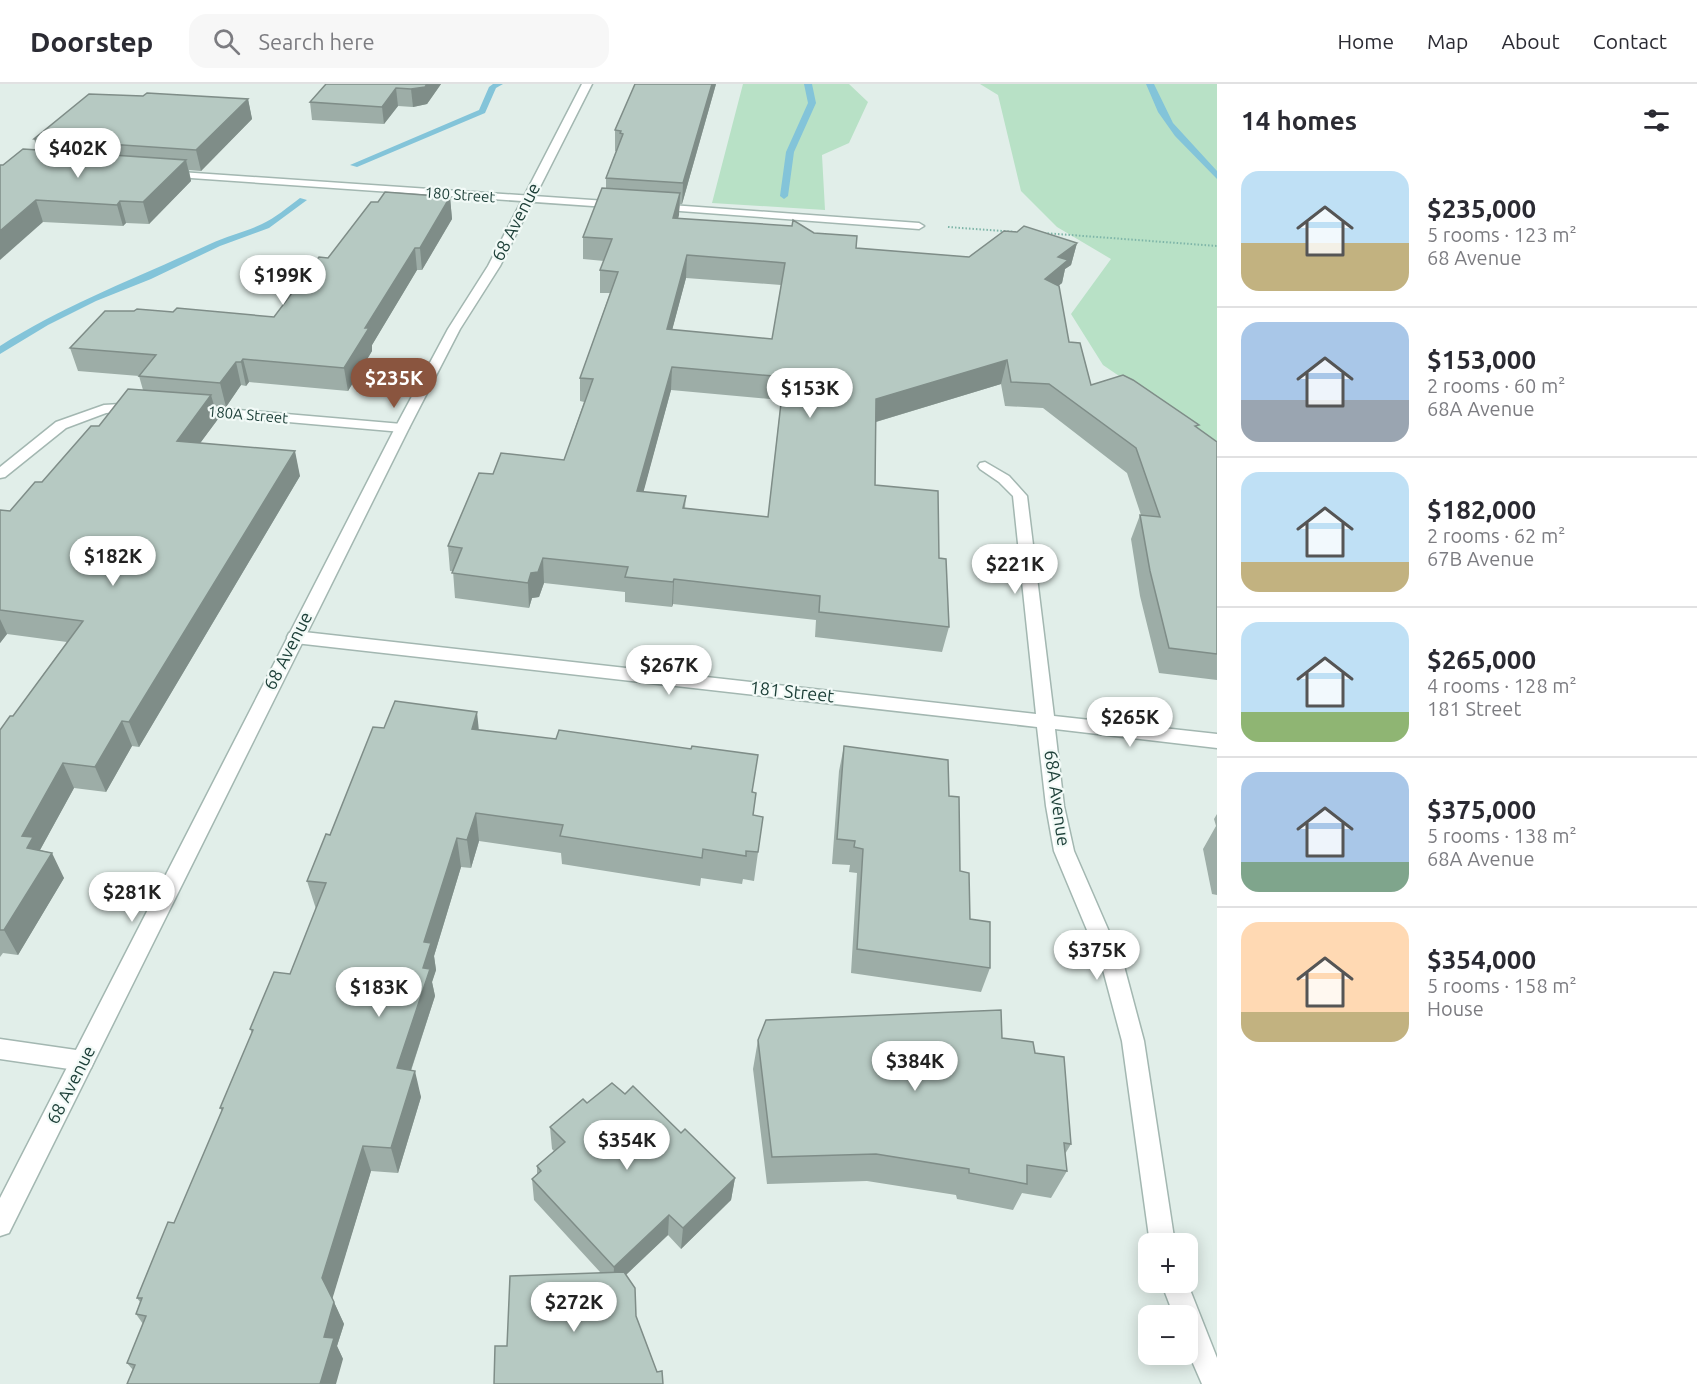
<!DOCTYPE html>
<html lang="en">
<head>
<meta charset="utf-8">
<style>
	body { margin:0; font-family:Ubuntu,sans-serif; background:#f7f7f7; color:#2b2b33; height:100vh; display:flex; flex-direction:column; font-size:22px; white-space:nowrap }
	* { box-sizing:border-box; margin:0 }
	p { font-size:20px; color:#7c7c81 }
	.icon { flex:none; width:33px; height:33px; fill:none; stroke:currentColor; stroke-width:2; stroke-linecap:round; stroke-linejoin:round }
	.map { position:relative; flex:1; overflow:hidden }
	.details { display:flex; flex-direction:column; background:#fff; width:480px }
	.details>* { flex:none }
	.fabs { position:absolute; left:1138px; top:1149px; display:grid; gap:12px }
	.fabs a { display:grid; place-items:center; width:60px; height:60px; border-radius:12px; background:#fff; box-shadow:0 3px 15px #0003; font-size:30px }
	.price { position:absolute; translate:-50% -51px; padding:0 14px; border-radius:21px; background:#fff; color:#222; font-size:20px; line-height:39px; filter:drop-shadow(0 2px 3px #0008) }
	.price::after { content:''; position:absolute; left:50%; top:36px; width:18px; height:14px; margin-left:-9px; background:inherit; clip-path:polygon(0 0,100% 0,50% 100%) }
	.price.selected { background:#8a553f; color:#fff }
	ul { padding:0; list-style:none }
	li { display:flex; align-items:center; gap:18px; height:150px; padding:0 24px }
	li+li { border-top:2px solid #e1e1e2 }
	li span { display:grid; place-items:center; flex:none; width:168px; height:120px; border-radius:18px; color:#555 }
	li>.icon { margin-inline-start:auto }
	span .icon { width:72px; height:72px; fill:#fffc; stroke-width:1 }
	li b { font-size:26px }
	h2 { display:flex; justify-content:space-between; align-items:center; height:72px; padding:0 24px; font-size:26px }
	header { display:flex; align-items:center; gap:36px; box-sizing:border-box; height:84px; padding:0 30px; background:#fff; border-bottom:2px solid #e1e1e2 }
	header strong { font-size:28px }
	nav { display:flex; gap:33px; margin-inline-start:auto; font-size:21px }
	.search { width:420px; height:54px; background:#f7f7f7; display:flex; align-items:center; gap:15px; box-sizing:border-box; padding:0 21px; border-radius:18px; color:#7c7c81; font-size:22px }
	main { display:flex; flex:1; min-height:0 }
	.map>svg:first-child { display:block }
</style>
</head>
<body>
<header>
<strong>Doorstep</strong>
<div class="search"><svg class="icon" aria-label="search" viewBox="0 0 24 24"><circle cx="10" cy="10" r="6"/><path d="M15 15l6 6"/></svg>Search here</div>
<nav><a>Home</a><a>Map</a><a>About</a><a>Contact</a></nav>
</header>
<main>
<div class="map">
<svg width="1217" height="1300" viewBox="0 0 1217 1300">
	<rect width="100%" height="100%" fill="#e1eee9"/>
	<g fill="#b8e1c6">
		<polygon points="743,0 849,0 868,18 849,59 822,71 825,126 712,119"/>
		<polygon points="980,0 1217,0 1217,359 1103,281 1071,230 1111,175 1057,143 1021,107 998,11"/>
	</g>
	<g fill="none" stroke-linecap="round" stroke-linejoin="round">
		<g fill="#83c4d9" fill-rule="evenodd">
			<polygon points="493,0 503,0 496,4 485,29 357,83 350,81 479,26 489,3"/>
			<polygon points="804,0 812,0 816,19 794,68 788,112 784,115 780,112 786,68 808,19"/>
			<polygon points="1146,0 1154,0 1173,39 1217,87 1217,95 1175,52 1158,28"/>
			<path d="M300,114l7,2 -38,28 -49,18 -69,33 -55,22 -48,24 -48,29v-8c66,-42 139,-69 210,-102 17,-8 36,-12 52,-20 13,-6 26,-17 38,-26z"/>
		</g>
		<g stroke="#a3b7b1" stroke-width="3">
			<g id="minor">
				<polygon points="166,87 621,118 626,121 621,124 162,92 162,88"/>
				<polygon points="657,120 919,139 924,142 919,145 653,125 653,121"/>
				<polygon points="137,319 142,320 144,323 142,326 106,329 66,344 5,393 0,394 0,383 56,338 104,321"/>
				<polygon points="191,322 402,340 409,344 402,348 186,329 184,326"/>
				<polygon points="985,378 1009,392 1027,412 1054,632 1217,650 1217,664 1055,645 1064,722 1074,767 1124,882 1144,957 1175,1160 1150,1160 1122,957 1102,882 1054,767 1046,722 1037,643 295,559 289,557 287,553 289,549 295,547 1036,630 1013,412 999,398 980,385 978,382 980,379"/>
				<polygon points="0,955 83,967 91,970 94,977 91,984 83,987 0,975"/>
				<polygon points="1161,1198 1187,1198 1217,1274 1217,1300 1202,1300 1188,1268 1188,1232 1174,1232"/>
			</g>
		</g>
		<g stroke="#a3b7b1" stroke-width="3">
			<polygon id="tertiary" points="582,0 592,0 500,182 460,245 409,344 9,1149 0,1152 0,1114 395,344 448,245 488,182"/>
		</g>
		<g stroke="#7eb5a8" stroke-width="2" stroke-dasharray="1.5 2" stroke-linecap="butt">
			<polyline points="948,143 1016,148"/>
			<polyline points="1044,149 1217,162"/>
		</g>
		<use href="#minor" fill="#fff" fill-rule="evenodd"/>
		<use href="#tertiary" fill="#fff" fill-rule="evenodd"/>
	</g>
	<g fill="#9dada7" fill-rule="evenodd">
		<polygon points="326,0 441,0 427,20 413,23 398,22 384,40 312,36 310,18"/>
		<path d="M716,0l-34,120h-2l-2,14 136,15 42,15 113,9 108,-14 -6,22 -6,4 -3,14 -4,3 11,56 22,43 107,43 19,14v238l-58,-7 -19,-77 -9,-57 9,-24h1l-14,-42 -84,-65 -38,-2 -4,-22 -125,38 -1,63 64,73 10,69 -7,25 -127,-15 1,-17 -143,-16 -1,3 -47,-5v-10l-81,-9 -5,14 -7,1 -3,10 -74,-10 -2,-27h-3l-2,-25 45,-72 71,-14 20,-58 -4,-1v-23l30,-85h-10v-23l4,-9 -21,-2v-22l23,-49v-10l10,-27h-1v-21zM686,194l95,7 -9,54 -100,-9zM671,306l110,10 -13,117 -83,-9 1,-12 -43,-4z"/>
		<polygon points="143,12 248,15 252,35 201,87 189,86 191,97 149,140 126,139 123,142 43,138 3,81 38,66 34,55"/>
		<polygon points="450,113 452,135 422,186 417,186 372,261 372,267 348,307 249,298 246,302 241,301 226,323 214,322 218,335 200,359 300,392 139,663 132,662 106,708 74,704 40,766 64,794 18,871 3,869 0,873 0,646 13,632 67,558 7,550 0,559 0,426 10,427 42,398 99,342 143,306 139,292 78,287 70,264 173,228 274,233 378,118"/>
		<polygon points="384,644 479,646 753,708 753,731 763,733 754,797 743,795 742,800 701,794 700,802 562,780 561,769 479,757 471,784 461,783 434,872 436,886 432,898 435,912 411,987 421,1013 398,1089 371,1087 332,1214 344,1240 337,1262 343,1275 133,1286 127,1279 143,1240 136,1230 140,1218 137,1214 174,1139 222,1027 220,1024 252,949 250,945 290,890 316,825 307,797"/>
		<polygon points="844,662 949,712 960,787 970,835 990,884 981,908 851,889 857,789 849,788 850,781 832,780 839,687"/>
		<polygon points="1217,730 1217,811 1212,810 1203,765 1216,742 1214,735"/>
		<polygon points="758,956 1035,969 1071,1060 1065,1070 1067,1087 1051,1114 1022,1109 1013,1126 957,1115 956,1111 867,1097 767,1100 753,985"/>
		<polygon points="625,1010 681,1049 735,1094 731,1116 681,1165 668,1151 626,1191 636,1232 657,1288 663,1300 507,1262 600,1188 534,1116 532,1095 537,1090 537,1082 554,1067 552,1065 550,1043 587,1019"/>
	</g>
	<g fill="#7f8d88">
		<polygon points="427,0 441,0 427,20 413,23 411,5"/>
		<polygon points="712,0 716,0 682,120 683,99"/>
		<polygon points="396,4 398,22 384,40 382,23"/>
		<polygon points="248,15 252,35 201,87 196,66"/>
		<polygon points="186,76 191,97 149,140 143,118"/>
		<polygon points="680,109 679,131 673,155 673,134"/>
		<polygon points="450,113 452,135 422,186 420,164"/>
		<polygon points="36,116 43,138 0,176 0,147"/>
		<polygon points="120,117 126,139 123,142 117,121"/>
		<polygon points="1077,159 1071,181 1065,185 1062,199 1039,217 1045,195 1058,173"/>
		<polygon points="415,164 417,186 372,261 372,267 348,307 344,284 365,244"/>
		<polygon points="687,171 686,194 666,269 667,245"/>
		<polygon points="243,275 249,298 246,302 241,278"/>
		<polygon points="1007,276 1001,300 872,339 876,315"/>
		<polygon points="236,278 241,301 226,323 220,299"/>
		<polygon points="672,283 671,306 637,432 637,407"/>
		<polygon points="211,311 218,335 184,381 177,357"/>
		<polygon points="295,367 300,392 139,663 129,638"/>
		<polygon points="543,474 544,499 539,513 532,514 529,524 528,499 531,489"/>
		<polygon points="674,495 673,520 672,523 673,498"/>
		<polygon points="0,535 7,550 0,559"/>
		<polygon points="477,628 480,657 472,645"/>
		<polygon points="122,637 132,662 106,708 95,683"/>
		<polygon points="63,679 74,704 40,766 52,769 64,794 18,871 4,846 27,764 22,752"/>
		<polygon points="476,729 479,757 471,784 467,756"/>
		<polygon points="457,754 461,783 434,872 436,886 432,898 435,912 403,1010 397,984 423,884 424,858"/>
		<polygon points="415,987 421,1013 398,1089 391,1064"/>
		<polygon points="363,1062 371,1087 332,1216 322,1194"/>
		<polygon points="735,1094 731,1116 681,1165 683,1144"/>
		<polygon points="669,1131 668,1151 613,1203 614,1183"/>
		<polygon points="334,1218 344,1240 337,1262 343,1275 336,1300 320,1300 324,1253"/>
	</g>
	<g fill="#b6c9c2" stroke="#7f8d88" stroke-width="1.5" fill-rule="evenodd">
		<polygon points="326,0 427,0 425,3 411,5 396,4 382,23 310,18"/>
		<polygon points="635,0 712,0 683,99 606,94 623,50 620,49 621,47 615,46"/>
		<polygon points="147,9 248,15 196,66 34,55 89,10 143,12"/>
		<polygon points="23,65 186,76 143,118 120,117 117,121 36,116 0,147 0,81 3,81"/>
		<path d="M602,104l78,5 -7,25 119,8 1,-6 21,13 43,3 -1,12 113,9 35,-26 13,1 7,-6 53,17 -19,14 10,3 -23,19 14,7 10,56 11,1 11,42 32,-10 10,5 66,45 -4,1 22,16v212l-48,-6 -19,-77 -10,-56 20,2 -24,-69 -87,-64 -38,-2 -4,-22 -131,39 -1,86 63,6 1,67 7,1 3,68 -130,-15 1,-16 -146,-17 -1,3 -48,-5 3,-10 -85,-9 -5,14 -7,1 -3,10 -76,-10 10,-25 -14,-2 31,-73 14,1 8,-21 63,7 29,-81 -13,-1 38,-106 -18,-2 12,-31 -29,-2zM687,171l98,8 -13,76 -105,-10zM672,283l112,10 -16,140 -85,-9 3,-12 -49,-5z"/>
		<polygon points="385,108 450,113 420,164 415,164 365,244 369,244 344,284 243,275 241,278 236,278 220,299 139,292 156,271 70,264 105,227 134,227 137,225 173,228 177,224 274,233 319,173 328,174 371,118 378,118"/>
		<polygon points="128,305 211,311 177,357 295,367 129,638 122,637 95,683 63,679 22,752 33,753 27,764 52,769 4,846 0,846 0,646 10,632 13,632 83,537 0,526 0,426 10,427 35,398 42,398 91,342 99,342"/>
		<polygon points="395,617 477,628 472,645 556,655 559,646 691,665 692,662 758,671 752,708 756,709 753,731 763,733 758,768 746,767 746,772 703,765 702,774 560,752 563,741 476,729 467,756 457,754 424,858 431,859 423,884 430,885 397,984 415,987 391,1064 363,1062 322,1194 334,1218 324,1253 334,1254 320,1300 127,1300 135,1281 127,1279 146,1232 136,1230 142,1214 137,1214 168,1138 174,1139 223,1024 220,1024 253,946 250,945 274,888 290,890 326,799 307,797 326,750 330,751 373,643 384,644"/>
		<polygon points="844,662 948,676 949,712 959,713 960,787 969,789 970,835 990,838 990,884 857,865 863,765 854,763 855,757 837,755"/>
		<polygon points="1001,926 1002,954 1033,958 1035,969 1064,973 1071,1060 1064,1059 1067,1087 1027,1081 1027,1100 969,1089 969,1085 876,1070 772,1073 758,956 766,936"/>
		<polygon points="612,999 625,1010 633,1002 681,1049 685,1045 735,1094 683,1144 669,1131 614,1183 532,1095 541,1087 537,1082 565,1058 550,1043 583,1015 587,1019"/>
		<polygon points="624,1188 635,1204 636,1232 657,1288 662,1287 663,1300 494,1300 495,1262 507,1262 510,1192"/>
	</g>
	<g text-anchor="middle" stroke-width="4.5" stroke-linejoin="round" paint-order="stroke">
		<g font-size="15" fill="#1f413a" stroke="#f2faf7">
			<text transform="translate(460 111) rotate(4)" y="5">180 Street</text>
			<text transform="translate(248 331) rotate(5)" y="5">180A Street</text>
		</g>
		<g font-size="18" fill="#1f413a" stroke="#f2faf7">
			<text transform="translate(516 138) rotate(-63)" y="6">68 Avenue</text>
			<text transform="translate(288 567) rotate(-63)" y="6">68 Avenue</text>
			<text transform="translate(792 608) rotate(6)" y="6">181 Street</text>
			<text transform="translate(1057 714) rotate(82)" y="6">68A Avenue</text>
			<text transform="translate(71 1001) rotate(-63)" y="6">68 Avenue</text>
		</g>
	</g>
</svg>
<div class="fabs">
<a>+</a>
<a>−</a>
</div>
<b class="price" style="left:78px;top:95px">$402K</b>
<b class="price" style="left:283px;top:222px">$199K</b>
<b class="price selected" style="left:394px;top:325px">$235K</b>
<b class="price" style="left:810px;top:335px">$153K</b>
<b class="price" style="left:113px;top:503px">$182K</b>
<b class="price" style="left:1015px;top:511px">$221K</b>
<b class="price" style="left:669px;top:612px">$267K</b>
<b class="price" style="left:1130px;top:664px">$265K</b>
<b class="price" style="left:132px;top:839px">$281K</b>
<b class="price" style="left:1097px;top:897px">$375K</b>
<b class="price" style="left:379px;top:934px">$183K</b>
<b class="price" style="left:915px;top:1008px">$384K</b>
<b class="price" style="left:627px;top:1087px">$354K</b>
<b class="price" style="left:574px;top:1249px">$272K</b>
</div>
<section class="details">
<h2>14 homes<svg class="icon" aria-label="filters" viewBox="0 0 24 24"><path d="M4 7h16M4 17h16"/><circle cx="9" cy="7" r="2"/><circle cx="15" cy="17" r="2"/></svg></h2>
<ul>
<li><span style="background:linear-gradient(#bfe0f5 60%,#c2b280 0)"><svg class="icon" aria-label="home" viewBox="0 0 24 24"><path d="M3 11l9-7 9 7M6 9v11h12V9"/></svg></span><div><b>$235,000</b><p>5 rooms · 123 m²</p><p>68 Avenue</p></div></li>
<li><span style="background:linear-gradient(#a9c7e8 65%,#9aa5b1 0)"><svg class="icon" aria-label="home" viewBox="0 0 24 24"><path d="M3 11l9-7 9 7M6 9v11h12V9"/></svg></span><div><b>$153,000</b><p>2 rooms · 60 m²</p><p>68A Avenue</p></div></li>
<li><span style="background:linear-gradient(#bfe0f5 75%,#c2b280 0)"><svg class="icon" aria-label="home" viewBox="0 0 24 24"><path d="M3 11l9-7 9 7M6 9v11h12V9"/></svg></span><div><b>$182,000</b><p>2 rooms · 62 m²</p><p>67B Avenue</p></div></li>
<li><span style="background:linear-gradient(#bfe0f5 75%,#8fb573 0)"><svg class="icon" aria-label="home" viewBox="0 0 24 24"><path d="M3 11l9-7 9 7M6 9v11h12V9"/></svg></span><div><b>$265,000</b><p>4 rooms · 128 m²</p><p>181 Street</p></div></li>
<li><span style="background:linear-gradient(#a9c7e8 75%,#7fa58c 0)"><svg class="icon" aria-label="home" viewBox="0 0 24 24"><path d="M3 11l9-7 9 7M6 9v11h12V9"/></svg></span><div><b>$375,000</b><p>5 rooms · 138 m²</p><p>68A Avenue</p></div></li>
<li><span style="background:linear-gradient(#ffd9b3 75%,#c2b280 0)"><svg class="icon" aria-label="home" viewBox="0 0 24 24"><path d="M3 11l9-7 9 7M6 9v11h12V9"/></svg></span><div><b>$354,000</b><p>5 rooms · 158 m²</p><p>House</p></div></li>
</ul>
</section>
</main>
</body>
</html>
